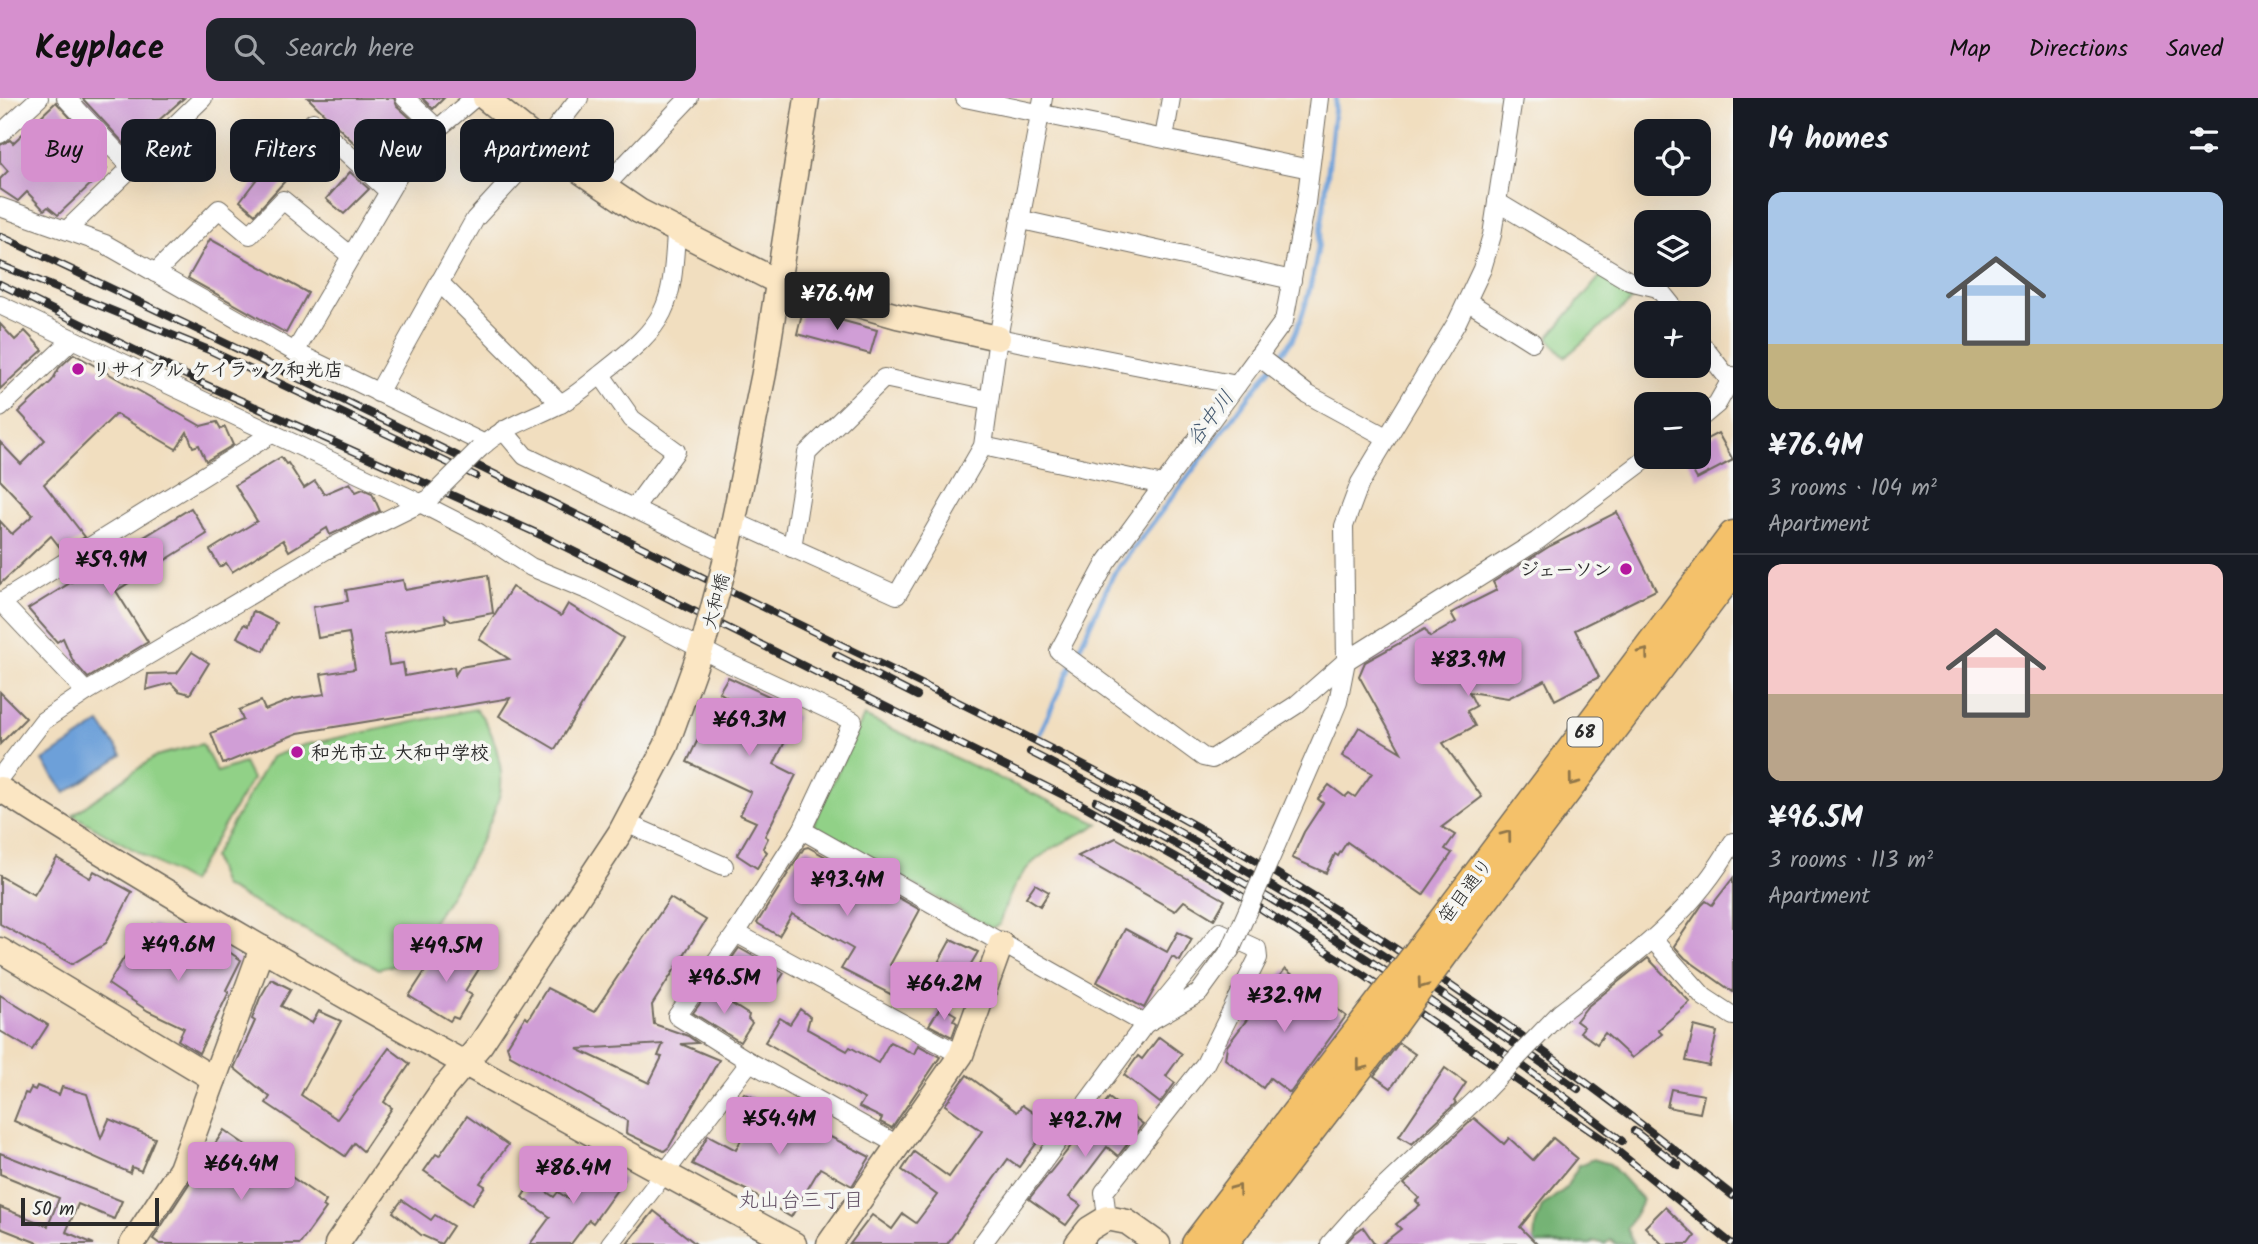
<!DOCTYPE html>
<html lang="en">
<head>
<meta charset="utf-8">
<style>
	body { margin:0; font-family:Kalam,"Klee One",sans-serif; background:#20242c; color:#f1f3f6; height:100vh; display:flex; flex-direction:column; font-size:26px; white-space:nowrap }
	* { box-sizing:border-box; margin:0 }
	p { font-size:23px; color:#9ea1a6 }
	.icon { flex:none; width:38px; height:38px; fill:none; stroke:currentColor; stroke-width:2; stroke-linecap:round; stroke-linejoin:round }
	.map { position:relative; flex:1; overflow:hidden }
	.side { display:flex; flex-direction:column; background:#171b24; width:525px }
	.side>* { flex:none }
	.guide { position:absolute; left:21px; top:21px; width:665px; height:63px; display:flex; gap:14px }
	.buttons { position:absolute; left:1634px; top:21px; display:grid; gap:14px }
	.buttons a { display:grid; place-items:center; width:77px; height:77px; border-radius:14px; background:#171b24; box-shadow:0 7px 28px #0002; font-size:35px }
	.scale { position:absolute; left:21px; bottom:18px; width:138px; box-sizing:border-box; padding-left:7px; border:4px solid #2b2b2b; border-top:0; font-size:19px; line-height:24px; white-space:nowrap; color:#2b2b2b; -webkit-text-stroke:5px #f6f6f2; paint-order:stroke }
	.price { position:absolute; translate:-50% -60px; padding:0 16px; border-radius:7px; background:#d690ce; color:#111; font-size:23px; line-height:46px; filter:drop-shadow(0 2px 4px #0008) }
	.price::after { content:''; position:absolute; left:50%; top:42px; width:21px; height:16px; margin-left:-10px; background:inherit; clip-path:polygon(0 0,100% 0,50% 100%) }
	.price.current { background:#222; color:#fff }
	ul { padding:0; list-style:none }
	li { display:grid; align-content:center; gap:14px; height:371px; padding:0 35px }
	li+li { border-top:2px solid #363941 }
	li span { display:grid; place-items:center; height:217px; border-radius:14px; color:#555 }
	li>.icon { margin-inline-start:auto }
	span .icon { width:126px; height:126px; fill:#fffc; stroke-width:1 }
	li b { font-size:30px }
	h2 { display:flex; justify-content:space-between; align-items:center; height:84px; padding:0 35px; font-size:30px }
	.tag { padding:0 24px; border-radius:14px; background:#171b24; box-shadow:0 7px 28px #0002; font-size:24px; line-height:63px }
	.tag.current { background:#d690ce; color:#111 }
	header { display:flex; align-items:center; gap:42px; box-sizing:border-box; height:98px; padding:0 35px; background:#d690ce; color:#111 }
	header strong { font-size:33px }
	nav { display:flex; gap:38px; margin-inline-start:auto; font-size:24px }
	.search { width:490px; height:63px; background:#20242c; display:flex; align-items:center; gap:18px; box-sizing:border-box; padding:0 24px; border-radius:14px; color:#9ea1a6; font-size:26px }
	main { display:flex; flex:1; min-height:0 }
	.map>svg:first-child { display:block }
</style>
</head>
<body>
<header>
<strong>Keyplace</strong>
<div class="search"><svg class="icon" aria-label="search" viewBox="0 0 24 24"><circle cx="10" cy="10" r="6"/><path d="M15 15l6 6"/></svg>Search here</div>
<nav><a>Map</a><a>Directions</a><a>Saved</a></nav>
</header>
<main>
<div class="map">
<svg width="1733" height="1146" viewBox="0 0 1733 1146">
	<rect width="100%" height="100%" fill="#f6f6f2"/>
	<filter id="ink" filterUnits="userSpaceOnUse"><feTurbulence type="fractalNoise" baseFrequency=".0143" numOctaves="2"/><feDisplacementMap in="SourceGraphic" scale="14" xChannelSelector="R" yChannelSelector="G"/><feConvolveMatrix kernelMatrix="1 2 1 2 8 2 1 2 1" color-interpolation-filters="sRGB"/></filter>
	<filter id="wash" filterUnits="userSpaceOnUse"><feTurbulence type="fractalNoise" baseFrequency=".00686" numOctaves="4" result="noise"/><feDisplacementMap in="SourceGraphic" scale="28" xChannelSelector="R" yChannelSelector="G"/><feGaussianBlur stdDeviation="1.57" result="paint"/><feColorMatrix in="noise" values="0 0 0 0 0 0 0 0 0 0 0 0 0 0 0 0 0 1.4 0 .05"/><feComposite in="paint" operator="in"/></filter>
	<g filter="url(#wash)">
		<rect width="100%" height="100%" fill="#f1debf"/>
		<g fill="#91d187" stroke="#5e7e59" stroke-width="2">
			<polygon points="1603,175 1637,198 1565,259 1548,240"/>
			<path d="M475,611c18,15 30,61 25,84 -13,52 -64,122 -92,169l-30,7 -155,-83 -10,-29 58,-100 33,-12z"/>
			<path d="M864,618l235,108c-57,30 -81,35 -100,101l-8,3 -176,-99 -1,-7z"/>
			<polygon points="202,646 217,674 244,665 252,681 190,784 73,717 156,658"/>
		</g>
		<polygon fill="#74b374" stroke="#506f50" stroke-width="2" points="1593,1061 1610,1066 1643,1102 1627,1130 1633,1146 1616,1146 1611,1141 1605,1146 1594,1143 1591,1146 1534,1146 1535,1129 1542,1108 1565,1091 1579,1067"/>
		<polygon fill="#6da0d9" stroke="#4c6682" stroke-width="2" points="100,625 122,657 65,695 43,663"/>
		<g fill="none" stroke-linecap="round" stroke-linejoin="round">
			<path stroke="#6da0d9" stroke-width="5" d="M1040,635l73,-158 179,-235c30,-61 35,-172 44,-242"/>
		</g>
		<g id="blocks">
			<g fill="#d09ed6" fill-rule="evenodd">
				<polygon points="82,0 184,0 141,38 143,40 131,53"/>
				<polygon points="308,0 394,0 397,8 418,27 401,45 405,49 384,74"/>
				<polygon points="422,0 444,0 433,11"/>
				<polygon points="56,4 97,49 91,55 107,71 58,117 48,109 44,112 27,94 18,103 0,91 0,81 8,73 0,64 0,47 10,42 13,45"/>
				<polygon points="275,57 294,73 255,116 240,103"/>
				<polygon points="350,74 369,91 344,116 326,101"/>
				<polygon points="210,141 308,195 286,235 188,180"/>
				<polygon points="803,212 877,232 870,256 797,236"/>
				<polygon points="0,226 15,242 25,233 43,252 0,291"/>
				<polygon points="74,256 201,328 217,324 221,331 225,329 233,347 206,363 199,347 193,349 187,334 176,351 116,316 44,386 85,439 62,452 51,438 0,486 0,423 12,436 33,417 0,382 0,344 21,366 45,342 19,314 52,283 59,270"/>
				<polygon points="1718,335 1733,362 1697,381 1685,359 1699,359 1699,345"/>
				<polygon points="281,359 286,366 288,365 304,390 315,383 324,396 350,385 356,394 363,391 372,395 380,413 330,437 327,430 289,453 283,442 232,474 226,465 220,469 210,452 257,423 235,387"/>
				<polygon points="191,410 207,436 116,493 148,544 88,580 73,563 63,540 57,544 28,511"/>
				<polygon points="1617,414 1656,492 1575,532 1599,579 1555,602 1545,582 1508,600 1469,594 1476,608 1467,613 1475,628 1443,645 1482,699 1442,729 1455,737 1445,751 1452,755 1423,797 1347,744 1338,758 1335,756 1326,775 1292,760 1304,734 1323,705 1318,701 1329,687 1345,699 1349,695 1355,699 1372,675 1342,658 1359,629 1401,654 1359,578 1365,564 1425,531 1430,539 1456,524 1451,515 1497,492 1493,484 1550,448"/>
				<polygon points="488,477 493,515 452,523 445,518 446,524 384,536 389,567 403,565 405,578 454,569 455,577 460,569 509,561 479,541 512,489 561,518 568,506 623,540 555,651 499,618 510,600 298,635 223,666 211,635 243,622 239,612 261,603 265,612 293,601 325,596 321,576 355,571 349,535 318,540 313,509 348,503 346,492 403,482 405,492"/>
				<polygon points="253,513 277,525 264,553 237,539 244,526 248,528"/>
				<polygon points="192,554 209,565 190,596 179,593 171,585 146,592 148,576 177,575"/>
				<polygon points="728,579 777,602 774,608 797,619 774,666 796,677 765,738 768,740 763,750 767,754 757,770 737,757 756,724 740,717 751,694 687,664 701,635 709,639 728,600 719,594"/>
				<polygon points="0,594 26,620 0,646"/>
				<polygon points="1116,740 1225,802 1214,821 1184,803 1175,813 1078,758"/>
				<polygon points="808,749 920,812 890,867 919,884 906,904 841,871 853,851 792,816 779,838 757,825 804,750"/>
				<polygon points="57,760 90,780 94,773 132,794 105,846 72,866 0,826 0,778 34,797"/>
				<polygon points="1733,780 1733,894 1685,860 1674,848 1702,807 1706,803 1712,807"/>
				<polygon points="1035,786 1049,794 1040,808 1026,799"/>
				<path d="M670,800l36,22 -54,85 2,19 34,12 10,7 -17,1 38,16 -50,87 -5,4 -38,-18 1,-12 -117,-66 -3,-9 18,-29 3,2 19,-31 47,24zM663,946l-5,12 4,1 -13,26 -72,-34z"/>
				<polygon points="153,826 199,854 205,845 213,850 216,845 241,862 226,892 229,894 199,955 178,942 184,930 148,913 108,886 125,858 132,862"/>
				<polygon points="1125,831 1167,854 1178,834 1192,841 1180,863 1172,859 1144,910 1097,884"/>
				<polygon points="951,841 978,854 946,908 922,894"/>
				<polygon points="442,847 479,871 465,893 472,897 458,921 453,919 450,923 409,898"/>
				<polygon points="739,850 784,875 772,894 727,867"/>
				<polygon points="1648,860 1690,904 1658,932 1662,936 1632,960 1605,935 1597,946 1580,934 1584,929 1576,923 1587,909"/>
				<polygon points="1285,871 1346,918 1290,995 1270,980 1263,990 1225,961 1227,948"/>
				<polygon points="271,881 291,891 281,908 312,925 319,913 341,923 301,997 337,1021 389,950 410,966 384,1004 392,1010 363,1053 354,1045 345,1058 266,1005 270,999 234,970 255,923 252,921 260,900"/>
				<polygon points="710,892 749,917 748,921 752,925 740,944 693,915"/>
				<polygon points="0,897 48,927 32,952 0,933"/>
				<polygon points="941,908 956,917 953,922 957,925 952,939 929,927"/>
				<polygon points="800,911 810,919 807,931 847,953 850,949 878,965 890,944 914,956 918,947 940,959 892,1030 880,1024 882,1020 859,1009 864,1001 765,944 780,920 790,926"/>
				<polygon points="1694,928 1717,934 1709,968 1686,963"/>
				<polygon points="1159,939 1182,956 1166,978 1175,985 1160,1005 1124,977 1138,958 1142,961"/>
				<polygon points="1399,945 1415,956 1391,990 1374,978"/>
				<polygon points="1445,970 1466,985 1454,1003 1456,1005 1412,1046 1399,1038"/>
				<polygon points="967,977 1017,1014 1022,1007 1050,1027 1019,1069 1008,1061 947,1146 850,1146 872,1117 892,1131 903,1116 916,1125 937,1097 902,1072 914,1054 949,1079 982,1033 945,1007"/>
				<polygon points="37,988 59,997 62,989 87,996 101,1040 109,1021 155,1040 141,1073 132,1069 130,1075 14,1023 25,995 28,996 31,990 35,992"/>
				<polygon points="1671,991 1704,997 1700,1015 1667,1009"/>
				<polygon points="744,995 870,1059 852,1088 820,1070 791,1119 746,1092 692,1066 708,1037 736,1052 752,1020 735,1011"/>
				<polygon points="1109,1000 1143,1026 1118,1058 1107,1049 1069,1099 1081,1107 1066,1127 1029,1101"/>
				<polygon points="467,1018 508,1047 480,1085 485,1088 472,1106 424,1073 436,1056 439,1058"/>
				<polygon points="1474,1020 1504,1046 1509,1040 1533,1062 1553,1040 1577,1060 1520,1129 1537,1146 1382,1146 1401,1131 1396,1126 1420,1107 1416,1103 1419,1100 1404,1086"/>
				<polygon points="224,1032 326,1103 323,1108 326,1110 300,1146 160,1146 153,1141"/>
				<polygon points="0,1055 122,1103 114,1121 78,1106 66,1134 94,1146 40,1146 0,1130 0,1109 48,1128 59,1100 0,1076"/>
				<polygon points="598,1064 624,1082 593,1125 589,1122 571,1146 530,1146 550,1119 522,1099 532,1084 554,1099 558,1094 570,1102"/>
				<polygon points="402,1102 431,1122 435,1117 453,1128 441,1146 421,1137 393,1114"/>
				<polygon points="1665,1109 1695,1138 1689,1146 1662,1146 1645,1129"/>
				<polygon points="654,1113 696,1146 627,1146"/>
				<polygon points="1363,1129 1375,1146 1345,1146 1355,1135"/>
			</g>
		</g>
	</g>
	<g filter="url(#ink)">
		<use href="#blocks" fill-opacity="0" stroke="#706a5f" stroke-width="2"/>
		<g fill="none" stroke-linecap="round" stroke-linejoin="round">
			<g stroke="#706a5f" stroke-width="20">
				<g id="street">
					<polyline points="66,0 131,69"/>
					<polyline points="405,0 438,31"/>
					<polyline points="965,0 1310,71"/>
					<polyline points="1319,0 1306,105 1284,223 1106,465 1059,553 1203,659 1212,661 1296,607 1346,563 1537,443 1649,359"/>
					<polyline points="313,24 388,93"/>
					<polyline points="0,36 39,0"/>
					<polyline points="1164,40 1171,0"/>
					<polyline points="604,89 689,0"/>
					<polyline points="1497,104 1629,183 1658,190 1678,215"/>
					<polyline points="0,109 105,146 295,254 485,346"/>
					<polyline points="1022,122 1292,182"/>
					<polyline points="67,132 203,0"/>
					<polyline points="155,175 219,111 250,137 283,102 350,157"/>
					<polyline points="439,184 561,306"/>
					<polyline points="1467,203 1532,244"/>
					<polyline points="0,207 422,406 479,435 531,469 592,494 724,563 853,623 802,732 736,835 677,918 750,964 898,1047"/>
					<polyline points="998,240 1237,287"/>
					<polyline points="1699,243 1731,284"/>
					<polyline points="295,254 404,68 428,39 474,0"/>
					<polyline points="1258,258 1307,296 1386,339"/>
					<polyline points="601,277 632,321 676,353 634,410"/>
					<polyline points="378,295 475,121 536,55 579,0"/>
					<polyline points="0,310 72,242"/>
					<polyline points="1699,321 1717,306 1733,278"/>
					<polyline points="503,332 525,358 728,456"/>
					<polyline points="983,348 1163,387"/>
					<path d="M479,351c23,-22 51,-30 79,-44 17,-8 33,-23 47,-34 62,-48 67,-62 71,-139"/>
					<polyline points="735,424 897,497 983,348 998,240 1043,0"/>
					<polyline points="792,450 807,355 884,280 988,302"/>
					<polyline points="0,503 86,594"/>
					<polyline points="1,504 273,335"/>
					<polyline points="1331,621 1338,604 1346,563 1344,428 1360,385 1457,224 1482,171 1492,137 1513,0"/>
					<polyline points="0,679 43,623 86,594 326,452 427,402"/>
					<polyline points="626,725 724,768"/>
					<polyline points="802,732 1145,926 1220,834 1257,851 1258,860 1205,966 1104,1094 1107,1120"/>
					<polyline points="736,835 961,957"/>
					<polyline points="1654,843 1704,899 1733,918"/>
					<path d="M1560,915c67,-52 130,-95 173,-171"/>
					<polyline points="610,1146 750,964"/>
					<polyline points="982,1146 1145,926 1199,895"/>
					<polyline points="1330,1146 1362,1110 1483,995"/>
				</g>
			</g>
			<g stroke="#706a5f" stroke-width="27">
				<g id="secondary">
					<polyline points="485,0 552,54 639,113 778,184 897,218 998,240"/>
					<polyline points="725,465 764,275 807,0"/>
					<path d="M0,691c257,164 526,309 794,455"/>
					<polyline points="0,852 214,981"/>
					<polyline points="132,1146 181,1071 262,850"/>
					<polyline points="337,1146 444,990 481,946 620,735 666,648 705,540"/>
					<polyline points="829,1146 961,957 1001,846"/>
					<polyline points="1077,1146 1089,1131 1107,1120 1127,1124 1158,1146"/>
				</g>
			</g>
			<g stroke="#706a5f" stroke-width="31">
				<g id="primary">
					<polyline points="1436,831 1733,437"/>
					<polyline points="1455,841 1733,473"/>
					<polyline points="1196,1146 1370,917"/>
					<polyline points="1223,1146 1390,930"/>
				</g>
			</g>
			<use href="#street" stroke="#fff" stroke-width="18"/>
			<use href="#secondary" stroke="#fbe6c3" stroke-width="24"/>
			<use href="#primary" stroke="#f4c16a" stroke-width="28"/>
			<g stroke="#2b2b2b" stroke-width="8">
				<g id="rail">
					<path d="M0,138c241,113 480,230 718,349 173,85 349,166 516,263 175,102 340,221 499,348"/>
					<polyline points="0,167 209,252 476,378"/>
					<polyline points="0,186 202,285 543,438 1079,705 1223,786 1365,878 1604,1042 1732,1146"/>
					<polyline points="836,557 917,598"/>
					<path d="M1030,654c193,98 373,210 548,337"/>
					<path d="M1096,703c186,97 361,211 526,340"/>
					<polyline points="1634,1033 1678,1067"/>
				</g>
			</g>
			<use href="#rail" stroke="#f6f6f2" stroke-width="5" stroke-dasharray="16" stroke-linecap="butt"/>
			<g stroke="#706a5f" stroke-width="20" stroke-linecap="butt">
				<g id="street-bridge">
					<polyline points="431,399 479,351"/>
					<polyline points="1199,895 1231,851 1331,621"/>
					<polyline points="1483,995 1560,915"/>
				</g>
			</g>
			<g stroke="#706a5f" stroke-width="27" stroke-linecap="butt">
				<polyline id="secondary-bridge" points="705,540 725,465"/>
			</g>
			<g stroke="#706a5f" stroke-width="31" stroke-linecap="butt">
				<g id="primary-bridge">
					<polyline points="1370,917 1436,831"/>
					<polyline points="1390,930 1455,841"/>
				</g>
			</g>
			<use href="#street-bridge" stroke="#fff" stroke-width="18"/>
			<use href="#secondary-bridge" stroke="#fbe6c3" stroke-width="24"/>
			<use href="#primary-bridge" stroke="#f4c16a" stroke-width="28"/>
		</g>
		<defs><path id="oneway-chevron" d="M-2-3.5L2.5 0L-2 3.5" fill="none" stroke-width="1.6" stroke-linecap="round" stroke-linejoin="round" transform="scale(1.75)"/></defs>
		<g stroke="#90764a">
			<use href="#oneway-chevron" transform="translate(1644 555) rotate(-53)"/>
			<use href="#oneway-chevron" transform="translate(1573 683) rotate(127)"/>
			<use href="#oneway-chevron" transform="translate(1507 737) rotate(-53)"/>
			<use href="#oneway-chevron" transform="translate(1422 886) rotate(126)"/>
			<use href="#oneway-chevron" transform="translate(1361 968) rotate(128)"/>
			<use href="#oneway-chevron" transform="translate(1237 1091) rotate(-53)"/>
		</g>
	</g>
	<g fill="#b5179e" stroke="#f6f6f2" stroke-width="2.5">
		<circle cx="78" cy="271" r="7"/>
		<circle cx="1626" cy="471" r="7"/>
		<circle cx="297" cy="654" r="7"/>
	</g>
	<g text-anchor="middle" stroke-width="7" stroke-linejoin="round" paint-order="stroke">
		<rect fill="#f6f6f2" stroke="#686867" stroke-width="2" x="1567.5" y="619.5" width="35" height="29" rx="5"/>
		<g font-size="18" font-weight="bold" fill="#2b2b2b">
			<text x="1585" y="640">68</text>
		</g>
		<g font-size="19" font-weight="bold" fill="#2b2b2b" stroke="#f6f6f2" text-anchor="start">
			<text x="92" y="278">リサイクル ケイラック和光店</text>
			<text x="1612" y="478" text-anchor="end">ジェーソン</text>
			<text x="311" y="661">和光市立 大和中学校</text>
		</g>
		<g font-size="19" fill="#2b2b2b" stroke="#f6f6f2">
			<text transform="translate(715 503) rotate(-75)" y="7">大和橋</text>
			<text transform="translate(1465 792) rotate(-53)" y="7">笹目通り</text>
		</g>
		<g font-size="21" font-style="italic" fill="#455a71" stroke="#f6f6f2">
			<text transform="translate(1210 320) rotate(-53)" y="7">谷中川</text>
		</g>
		<g font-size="21" fill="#655367" stroke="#f6f6f2">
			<text x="801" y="1109">丸山台三丁目</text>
		</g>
	</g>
</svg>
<div class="buttons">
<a><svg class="icon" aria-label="locate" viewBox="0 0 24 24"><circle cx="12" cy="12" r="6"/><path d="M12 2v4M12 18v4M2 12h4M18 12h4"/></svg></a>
<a><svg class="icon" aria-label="layers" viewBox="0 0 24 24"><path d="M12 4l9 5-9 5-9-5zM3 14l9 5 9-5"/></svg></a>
<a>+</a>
<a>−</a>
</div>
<div class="scale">50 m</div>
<b class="price current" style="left:837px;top:234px">¥76.4M</b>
<b class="price" style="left:111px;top:500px">¥59.9M</b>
<b class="price" style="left:1468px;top:600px">¥83.9M</b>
<b class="price" style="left:749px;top:660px">¥69.3M</b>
<b class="price" style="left:847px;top:820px">¥93.4M</b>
<b class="price" style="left:178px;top:885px">¥49.6M</b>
<b class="price" style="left:446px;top:886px">¥49.5M</b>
<b class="price" style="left:724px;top:918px">¥96.5M</b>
<b class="price" style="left:944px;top:924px">¥64.2M</b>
<b class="price" style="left:1284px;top:936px">¥32.9M</b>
<b class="price" style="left:779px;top:1059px">¥54.4M</b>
<b class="price" style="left:1085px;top:1061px">¥92.7M</b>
<b class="price" style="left:241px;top:1104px">¥64.4M</b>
<b class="price" style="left:573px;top:1108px">¥86.4M</b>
<div class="guide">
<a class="tag current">Buy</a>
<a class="tag">Rent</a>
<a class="tag">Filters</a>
<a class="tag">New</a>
<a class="tag">Apartment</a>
</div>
</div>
<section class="side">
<h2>14 homes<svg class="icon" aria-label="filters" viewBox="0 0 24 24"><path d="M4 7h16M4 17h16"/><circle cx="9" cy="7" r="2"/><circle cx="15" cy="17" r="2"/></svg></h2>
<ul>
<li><span style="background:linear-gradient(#a9c7e8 70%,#c2b280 0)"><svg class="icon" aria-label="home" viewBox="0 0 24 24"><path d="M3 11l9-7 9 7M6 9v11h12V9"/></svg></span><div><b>¥76.4M</b><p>3 rooms · 104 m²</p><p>Apartment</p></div></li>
<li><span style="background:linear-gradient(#f6c9c9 60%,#b9a48a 0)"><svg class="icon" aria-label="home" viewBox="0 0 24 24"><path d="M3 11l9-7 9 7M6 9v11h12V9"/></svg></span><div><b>¥96.5M</b><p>3 rooms · 113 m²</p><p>Apartment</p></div></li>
</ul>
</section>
</main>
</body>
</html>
